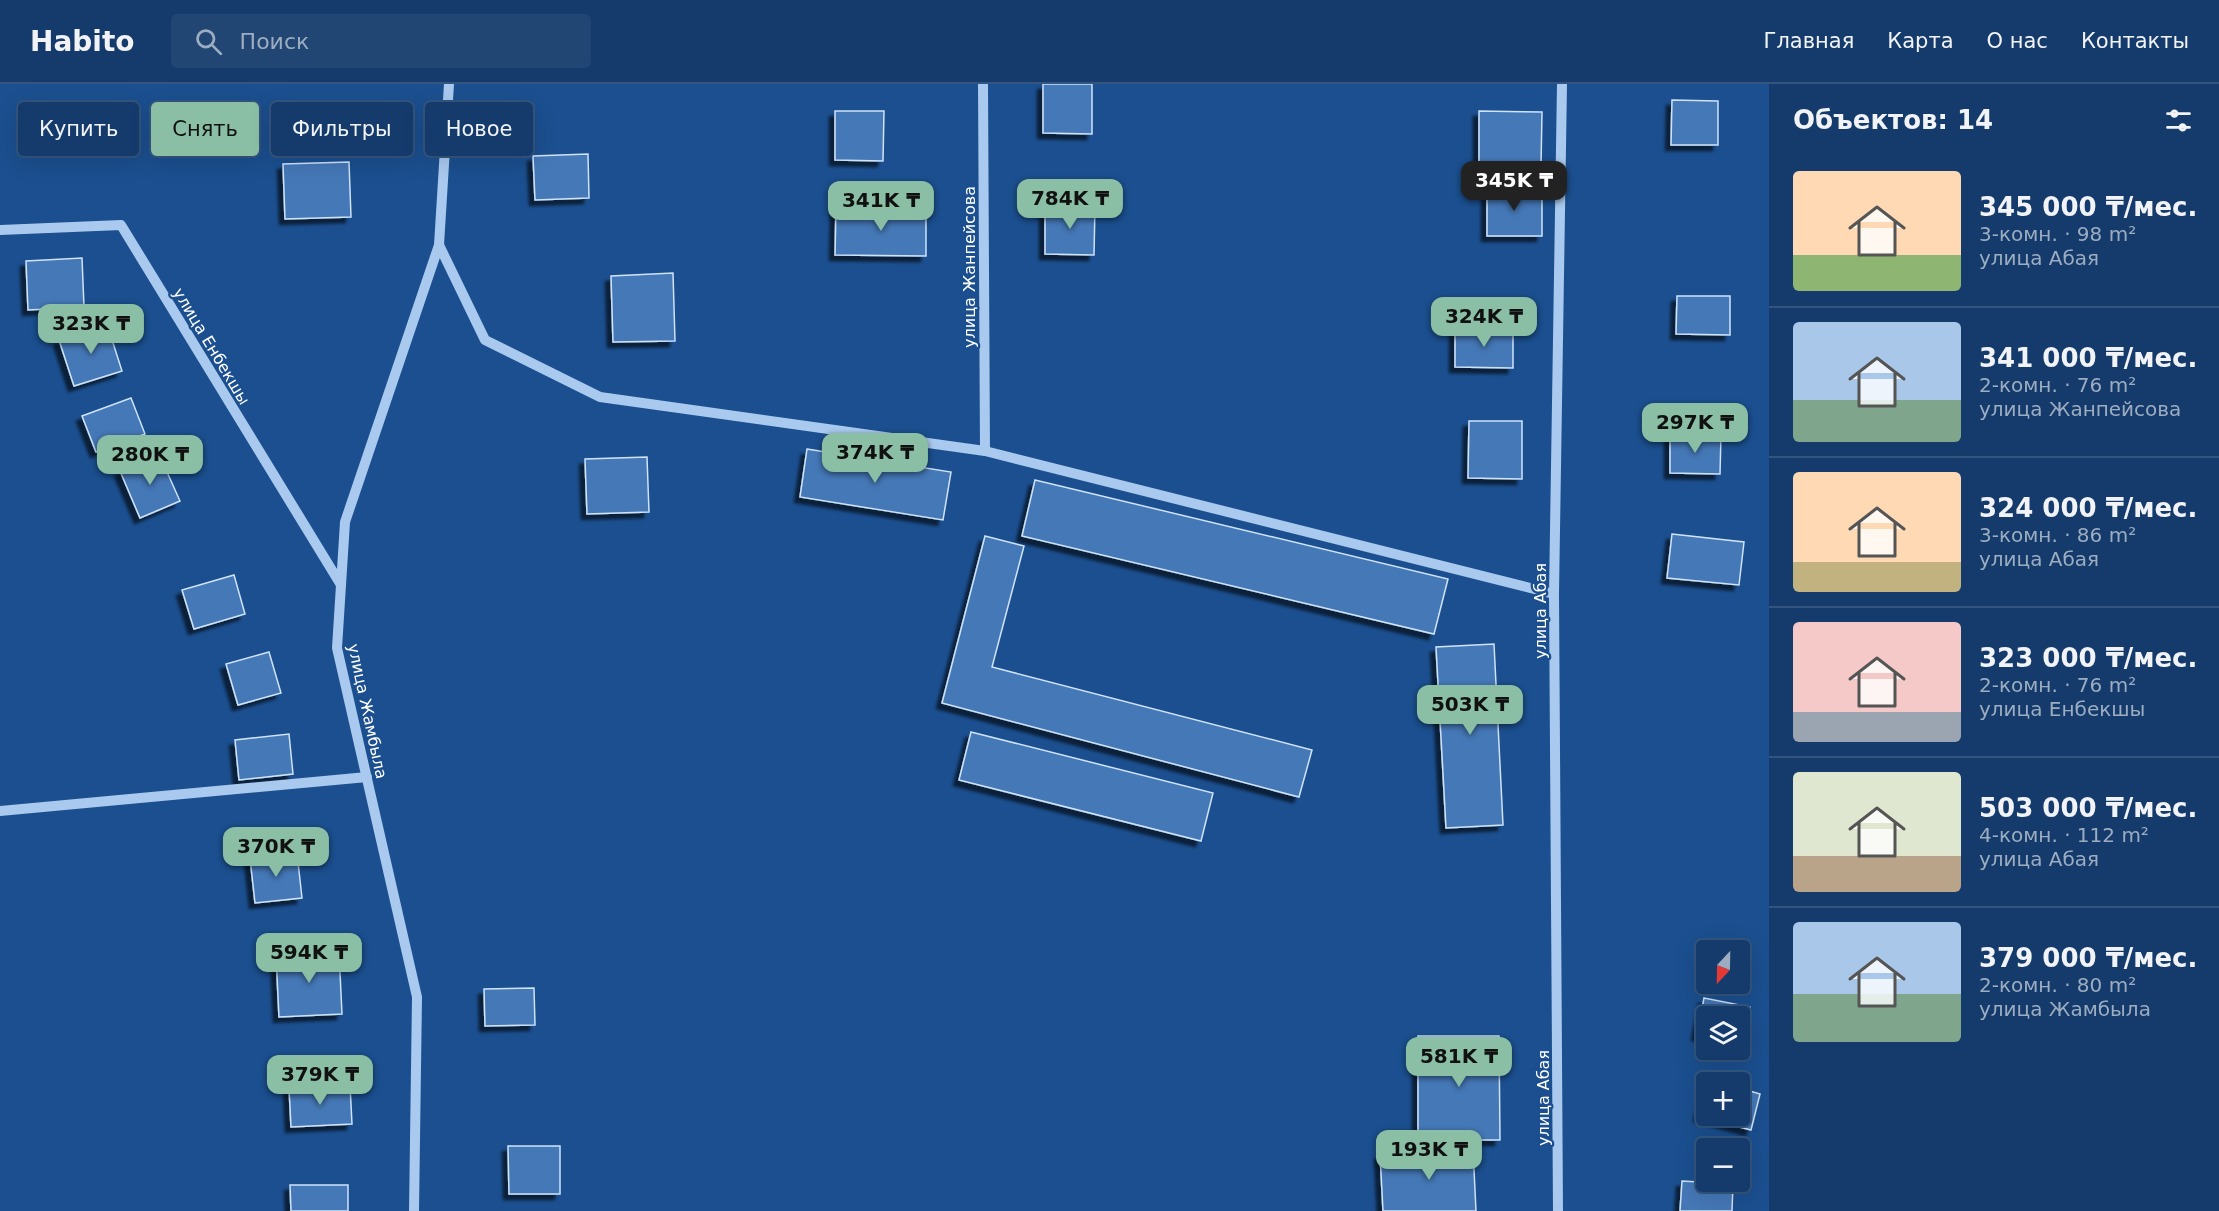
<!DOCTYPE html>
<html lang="ru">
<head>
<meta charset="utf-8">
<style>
	body { margin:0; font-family:"DejaVu Sans",sans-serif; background:#214673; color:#f1f3f6; height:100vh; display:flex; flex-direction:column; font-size:22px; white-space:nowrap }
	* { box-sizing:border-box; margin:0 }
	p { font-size:20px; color:#9dadc1 }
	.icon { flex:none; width:33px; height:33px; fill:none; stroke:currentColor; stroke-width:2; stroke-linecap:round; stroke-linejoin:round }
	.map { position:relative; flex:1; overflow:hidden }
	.panel { display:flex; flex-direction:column; background:#143b6b; width:450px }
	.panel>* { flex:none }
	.banner { position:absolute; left:18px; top:18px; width:570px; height:54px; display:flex; gap:12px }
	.needle { width:39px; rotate:202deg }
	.controls { position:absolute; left:1696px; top:856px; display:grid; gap:12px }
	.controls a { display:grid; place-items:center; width:54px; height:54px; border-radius:6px; background:#143b6b; box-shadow:0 6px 24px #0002,0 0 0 2px #33557e; font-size:30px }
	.price { position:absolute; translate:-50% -51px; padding:0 14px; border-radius:12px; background:#8abfa5; color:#111; font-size:20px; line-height:39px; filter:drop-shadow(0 2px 3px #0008) }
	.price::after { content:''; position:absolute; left:50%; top:36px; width:18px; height:14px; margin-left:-9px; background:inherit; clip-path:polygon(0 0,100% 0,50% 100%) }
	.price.on { background:#222; color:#fff }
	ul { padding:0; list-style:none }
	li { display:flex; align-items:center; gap:18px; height:150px; padding:0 24px }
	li+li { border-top:2px solid #33557e }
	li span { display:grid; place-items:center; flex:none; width:168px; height:120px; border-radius:6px; color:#555 }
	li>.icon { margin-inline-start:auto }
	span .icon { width:72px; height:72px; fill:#fffc; stroke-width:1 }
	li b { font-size:26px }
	h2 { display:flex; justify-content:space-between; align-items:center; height:72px; padding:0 24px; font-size:26px }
	.pill { padding:0 21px; border-radius:6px; background:#143b6b; box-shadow:0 6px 24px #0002,0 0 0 2px #33557e; font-size:21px; line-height:54px }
	.pill.on { background:#8abfa5; color:#111 }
	header { display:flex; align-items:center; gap:36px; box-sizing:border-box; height:84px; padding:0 30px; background:#143b6b; border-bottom:2px solid #33557e }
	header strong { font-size:28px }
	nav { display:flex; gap:33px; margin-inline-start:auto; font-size:21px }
	.search { width:420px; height:54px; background:#214673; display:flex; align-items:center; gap:15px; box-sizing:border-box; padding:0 21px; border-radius:6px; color:#9dadc1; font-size:22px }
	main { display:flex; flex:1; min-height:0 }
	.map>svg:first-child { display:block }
</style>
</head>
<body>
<header>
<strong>Habito</strong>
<div class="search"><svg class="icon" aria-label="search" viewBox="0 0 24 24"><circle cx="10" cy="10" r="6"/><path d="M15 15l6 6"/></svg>Поиск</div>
<nav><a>Главная</a><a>Карта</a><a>О нас</a><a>Контакты</a></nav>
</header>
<main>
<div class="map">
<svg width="1769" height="1127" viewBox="0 0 1769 1127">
	<defs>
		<filter id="shadow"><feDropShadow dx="-5.5" dy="5.5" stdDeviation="1.5" flood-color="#0009"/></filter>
	</defs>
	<rect width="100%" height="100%" fill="#1b4f8f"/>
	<g fill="#4478b7" stroke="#cfe3fa" stroke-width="1.5" filter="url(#shadow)">
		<polygon points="1043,0 1092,0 1092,50 1043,49"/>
		<polygon points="1672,16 1718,17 1718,61 1671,61"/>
		<polygon points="835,27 884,27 883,77 835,76"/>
		<polygon points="1479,27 1542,28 1541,82 1479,81"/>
		<polygon points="588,70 589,114 535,116 533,72"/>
		<polygon points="349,78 351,133 285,135 283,80"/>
		<polygon points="1487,104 1542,105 1542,152 1487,152"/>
		<polygon points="1045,122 1095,122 1094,171 1045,170"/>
		<polygon points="836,123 926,124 926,172 835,171"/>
		<polygon points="82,174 84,223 28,226 26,177"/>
		<polygon points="673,189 675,257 613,258 611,192"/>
		<polygon points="1677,212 1730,212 1730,251 1676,250"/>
		<polygon points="107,240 122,287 74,302 59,256"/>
		<polygon points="1455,245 1513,245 1513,284 1455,283"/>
		<polygon points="131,314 145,350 96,368 82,332"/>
		<polygon points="1469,337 1522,337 1522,395 1468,394"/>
		<polygon points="1670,350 1721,351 1720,390 1670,389"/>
		<polygon points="807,365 951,388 943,436 800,413"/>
		<polygon points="159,370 180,417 140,434 120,387"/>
		<polygon points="647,373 649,428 587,430 585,375"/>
		<polygon points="1035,396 1448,495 1434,550 1022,452"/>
		<polygon points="1672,450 1744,458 1739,501 1667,494"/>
		<polygon points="985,452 1024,462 992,583 1312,666 1299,713 942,619"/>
		<polygon points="234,491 245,530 194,545 182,506"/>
		<polygon points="1494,560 1503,741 1446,744 1436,563"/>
		<polygon points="269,568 281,609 238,621 226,580"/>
		<polygon points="971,648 1213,709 1201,757 959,696"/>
		<polygon points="289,650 293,690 239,696 235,656"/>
		<polygon points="297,769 302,814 255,819 250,774"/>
		<polygon points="339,868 342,930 279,933 276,871"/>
		<polygon points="534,904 535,941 485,942 484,905"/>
		<polygon points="1704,914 1750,923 1743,961 1740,960 1740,933 1707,933 1707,954 1697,951"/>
		<polygon points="1418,952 1499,952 1500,1056 1418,1056"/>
		<polygon points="350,1001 352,1040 291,1043 289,1004"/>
		<polygon points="1707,1003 1707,1032 1740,1032 1740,1004 1760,1010 1751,1046 1699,1032"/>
		<polygon points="508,1062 560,1062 560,1110 509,1110"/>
		<polygon points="1473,1065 1476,1127 1383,1127 1380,1070"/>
		<polygon points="1682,1097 1733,1100 1732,1127 1680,1127"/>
		<polygon points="290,1101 348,1101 348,1127 291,1127"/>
	</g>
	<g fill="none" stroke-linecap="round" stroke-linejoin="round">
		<g stroke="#a9c9ee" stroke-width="10">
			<polyline points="983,0 985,367"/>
			<polyline points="0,146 121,141 341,501"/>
			<polyline points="439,161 485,256 600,313 985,367 1554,510"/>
			<polyline points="0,727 367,693"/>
			<polyline points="414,1127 417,913 337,564 345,438 439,161 449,0"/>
			<polyline points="1558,1127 1554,510 1562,0"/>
		</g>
	</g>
	<g text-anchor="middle" stroke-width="4.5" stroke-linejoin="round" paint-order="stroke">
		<g font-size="16" fill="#fff" stroke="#1b4f8f">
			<text transform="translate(969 183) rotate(-90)" y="6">улица Жанпейсова</text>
			<text transform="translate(212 262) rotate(59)" y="6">улица Енбекшы</text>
			<text transform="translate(1540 527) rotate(-90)" y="6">улица Абая</text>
			<text transform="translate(368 627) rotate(78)" y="6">улица Жамбыла</text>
			<text transform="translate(1543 1014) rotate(-90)" y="6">улица Абая</text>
		</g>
	</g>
</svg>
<div class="controls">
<a><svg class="needle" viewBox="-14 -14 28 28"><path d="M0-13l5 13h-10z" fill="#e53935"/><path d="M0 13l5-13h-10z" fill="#9dadc1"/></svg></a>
<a><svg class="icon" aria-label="layers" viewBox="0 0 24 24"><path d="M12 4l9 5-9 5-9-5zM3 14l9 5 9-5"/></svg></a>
<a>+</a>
<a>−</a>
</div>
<b class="price on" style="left:1514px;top:128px">345K ₸</b>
<b class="price" style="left:1070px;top:146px">784K ₸</b>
<b class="price" style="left:881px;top:148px">341K ₸</b>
<b class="price" style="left:1484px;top:264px">324K ₸</b>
<b class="price" style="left:91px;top:271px">323K ₸</b>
<b class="price" style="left:1695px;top:370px">297K ₸</b>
<b class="price" style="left:875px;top:400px">374K ₸</b>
<b class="price" style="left:150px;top:402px">280K ₸</b>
<b class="price" style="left:1470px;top:652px">503K ₸</b>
<b class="price" style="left:276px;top:794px">370K ₸</b>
<b class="price" style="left:309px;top:900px">594K ₸</b>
<b class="price" style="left:1459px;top:1004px">581K ₸</b>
<b class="price" style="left:320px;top:1022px">379K ₸</b>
<b class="price" style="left:1429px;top:1097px">193K ₸</b>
<div class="banner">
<a class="pill">Купить</a>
<a class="pill on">Снять</a>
<a class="pill">Фильтры</a>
<a class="pill">Новое</a>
</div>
</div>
<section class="panel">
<h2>Объектов: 14<svg class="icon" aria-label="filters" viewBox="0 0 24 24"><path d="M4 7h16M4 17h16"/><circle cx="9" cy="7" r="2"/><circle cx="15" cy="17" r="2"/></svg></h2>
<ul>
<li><span style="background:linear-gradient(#ffd9b3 70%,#8fb573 0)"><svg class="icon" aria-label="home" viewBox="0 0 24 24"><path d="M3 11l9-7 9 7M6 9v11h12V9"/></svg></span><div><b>345 000 ₸/мес.</b><p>3-комн. · 98 m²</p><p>улица Абая</p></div></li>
<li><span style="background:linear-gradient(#a9c7e8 65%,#7fa58c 0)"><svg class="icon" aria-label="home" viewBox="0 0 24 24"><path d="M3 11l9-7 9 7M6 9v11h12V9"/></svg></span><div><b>341 000 ₸/мес.</b><p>2-комн. · 76 m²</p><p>улица Жанпейсова</p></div></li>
<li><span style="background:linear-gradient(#ffd9b3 75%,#c2b280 0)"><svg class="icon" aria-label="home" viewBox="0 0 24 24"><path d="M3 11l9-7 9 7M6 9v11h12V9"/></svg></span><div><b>324 000 ₸/мес.</b><p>3-комн. · 86 m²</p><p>улица Абая</p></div></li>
<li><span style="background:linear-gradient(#f6c9c9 75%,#9aa5b1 0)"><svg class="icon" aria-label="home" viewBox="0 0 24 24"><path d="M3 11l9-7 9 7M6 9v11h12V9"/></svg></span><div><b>323 000 ₸/мес.</b><p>2-комн. · 76 m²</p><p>улица Енбекшы</p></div></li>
<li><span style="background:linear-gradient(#dfe7d0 70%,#b9a48a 0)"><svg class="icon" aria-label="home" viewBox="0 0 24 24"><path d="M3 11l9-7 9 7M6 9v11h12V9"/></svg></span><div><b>503 000 ₸/мес.</b><p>4-комн. · 112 m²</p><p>улица Абая</p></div></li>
<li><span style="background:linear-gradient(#a9c7e8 60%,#7fa58c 0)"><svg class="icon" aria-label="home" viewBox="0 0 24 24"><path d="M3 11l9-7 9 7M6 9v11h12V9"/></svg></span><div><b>379 000 ₸/мес.</b><p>2-комн. · 80 m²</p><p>улица Жамбыла</p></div></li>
</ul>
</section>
</main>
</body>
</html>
